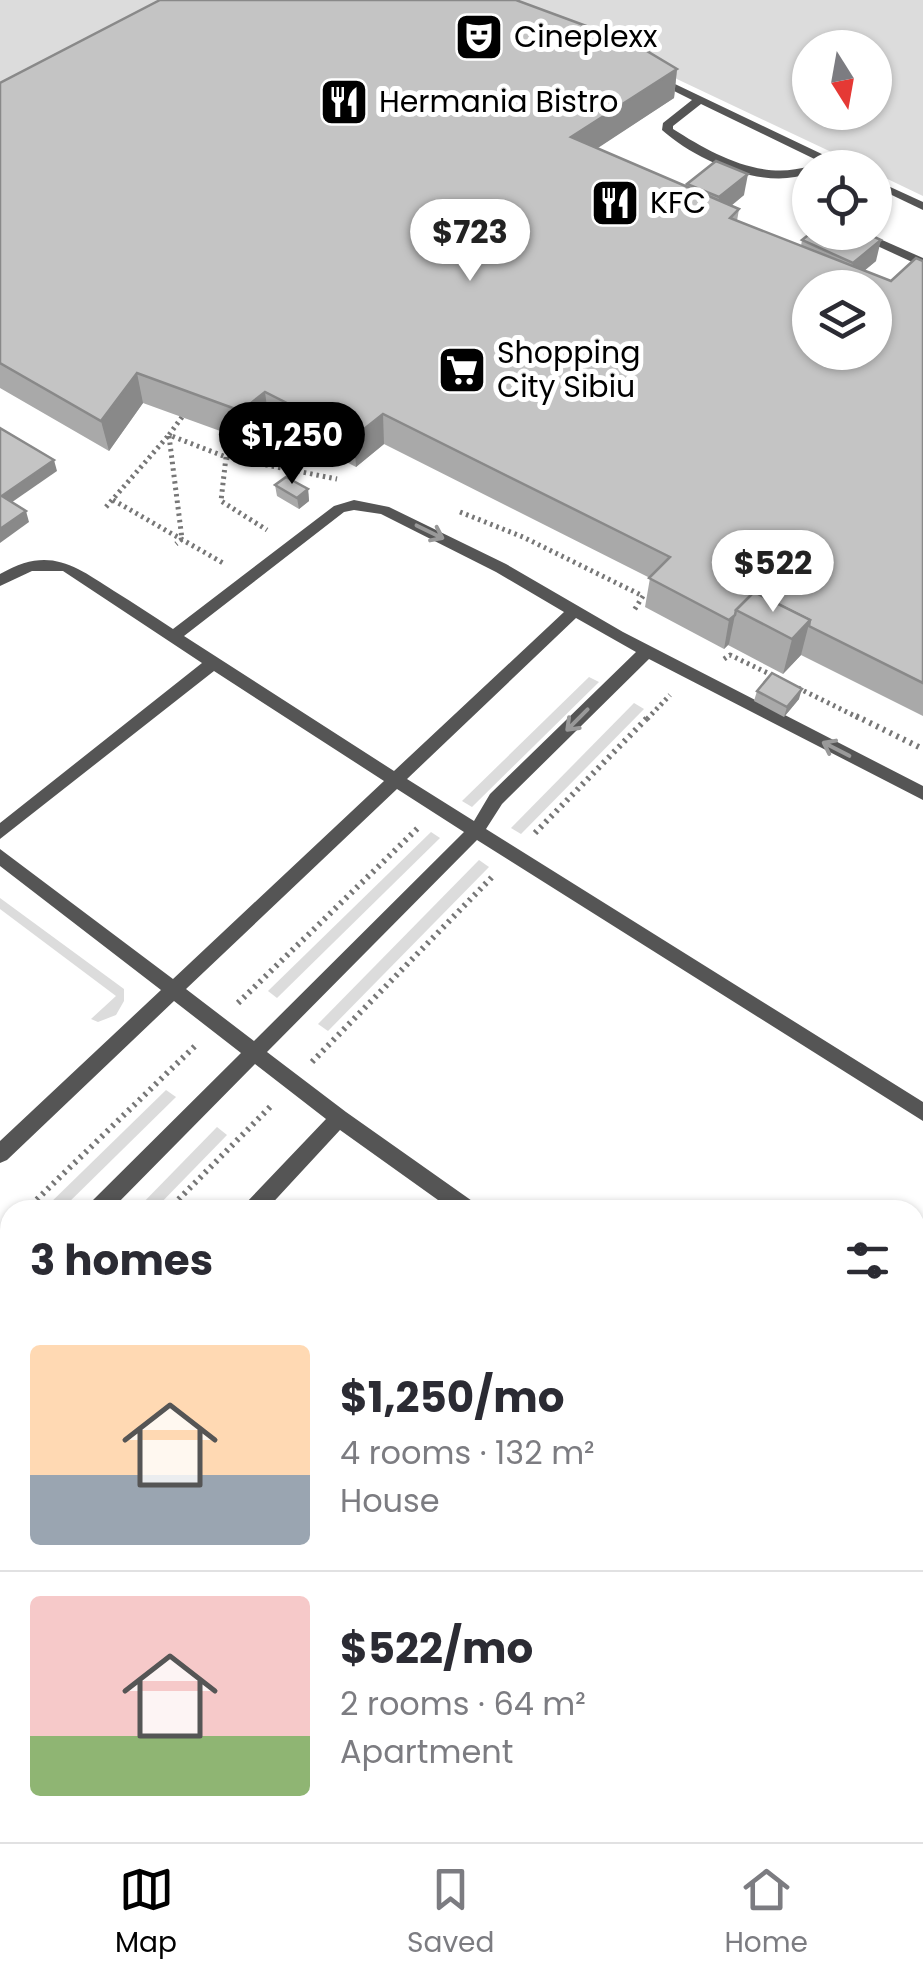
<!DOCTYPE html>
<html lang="en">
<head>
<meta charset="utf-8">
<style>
	body { margin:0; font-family:Poppins,sans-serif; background:#f7f7f7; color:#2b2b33; height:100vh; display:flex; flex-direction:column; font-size:38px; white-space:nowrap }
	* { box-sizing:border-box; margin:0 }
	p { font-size:32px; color:#7c7c81 }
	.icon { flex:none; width:55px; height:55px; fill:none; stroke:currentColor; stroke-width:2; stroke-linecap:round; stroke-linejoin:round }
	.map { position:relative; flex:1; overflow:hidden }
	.details { position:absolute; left:0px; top:1200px; width:925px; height:642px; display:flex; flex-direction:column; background:#fff; border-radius:30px 30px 0 0; box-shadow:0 2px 8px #0004 }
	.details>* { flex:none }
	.needle { width:65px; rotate:169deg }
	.controls { position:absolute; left:792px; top:30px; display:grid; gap:20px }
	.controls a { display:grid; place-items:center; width:100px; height:100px; border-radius:50%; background:#fff; box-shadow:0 2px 8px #0004; font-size:50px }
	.price { position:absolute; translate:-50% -85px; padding:0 22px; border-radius:35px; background:#fff; color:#222; font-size:32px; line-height:65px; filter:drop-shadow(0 2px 5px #0008) }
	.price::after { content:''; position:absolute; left:50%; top:60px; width:30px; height:22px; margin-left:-15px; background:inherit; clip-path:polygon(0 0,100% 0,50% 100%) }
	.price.selected { background:#000; color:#fff }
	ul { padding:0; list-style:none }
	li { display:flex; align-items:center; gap:30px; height:250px; padding:0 30px }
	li+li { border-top:2px solid #e1e1e2 }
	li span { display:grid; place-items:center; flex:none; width:280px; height:200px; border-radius:10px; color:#555 }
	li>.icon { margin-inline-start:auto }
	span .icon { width:120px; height:120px; fill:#fffc; stroke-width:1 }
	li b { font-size:42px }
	h2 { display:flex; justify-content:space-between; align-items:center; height:120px; padding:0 30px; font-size:42px }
	.menu { display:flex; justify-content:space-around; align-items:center; height:140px; border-top:2px solid #e1e1e2; background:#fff; font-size:28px; color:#7c7c81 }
	.menu a { display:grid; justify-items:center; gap:5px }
	.menu .selected { color:#000 }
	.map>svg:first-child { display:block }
</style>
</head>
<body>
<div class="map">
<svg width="923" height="1842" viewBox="0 0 923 1842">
	<rect width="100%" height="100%" fill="#fff"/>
	<g fill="#dcdcdc" fill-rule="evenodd">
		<polygon points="0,0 174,0 0,91"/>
		<path d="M510,0h413v196l-48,-23v-5l-12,-1zM810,48h65v64h-65z"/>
		<polygon points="589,677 599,682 472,807 462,801"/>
		<polygon points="634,703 644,709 521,834 511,828"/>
		<polygon points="431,832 440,838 277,998 268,991"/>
		<polygon points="479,860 489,867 328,1031 318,1024"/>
		<polygon points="0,898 124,989 124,1001 116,1015 98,1022 91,1019 116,996 0,909"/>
		<polygon points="166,1090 176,1097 61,1210 43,1210"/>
		<polygon points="217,1127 227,1135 154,1210 136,1210"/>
	</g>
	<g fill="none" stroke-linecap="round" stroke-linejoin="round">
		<g stroke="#777" stroke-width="5" stroke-dasharray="2.5 4" stroke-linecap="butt">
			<polyline points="182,417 169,435 226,457 337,479"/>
			<polyline points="169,436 182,539 176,544"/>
			<polyline points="226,457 221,501 267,530"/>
			<polyline points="113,500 223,563"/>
			<polyline points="106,507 168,436"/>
			<polyline points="460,512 523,537 643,596 633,612"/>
			<polyline points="724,659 730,655 778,678"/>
			<polyline points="798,688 861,719"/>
			<polyline points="647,719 670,695"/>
		</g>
		<g stroke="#777" stroke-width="6" stroke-dasharray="2.5 5" stroke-linecap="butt">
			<polyline points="856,716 923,749"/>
			<polyline points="535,833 649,716"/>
			<polyline points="238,1003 419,827"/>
			<polyline points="312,1062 495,874"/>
			<polyline points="26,1210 197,1044"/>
			<polyline points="168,1210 273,1104"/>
		</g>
		<g stroke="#777" stroke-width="8" stroke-dasharray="4 6" stroke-linecap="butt">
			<polyline points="0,1235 10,1225"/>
			<polyline points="0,1381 10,1371"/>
			<polyline points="31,1842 39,1832"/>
		</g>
		<g fill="#555" fill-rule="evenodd">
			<path d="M654,74l193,92 1,2h-15l-132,-64 -28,22v3c41,26 88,52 137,37l5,2h-5v5c-46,18 -113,-12 -148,-43l1,-7 29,-23 -42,-21v-4z"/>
			<polygon points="875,180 923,202 923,210 875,187"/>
			<polygon points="847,232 864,232 923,258 923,267"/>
			<path d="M354,500l35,7 117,57 117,68 300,154v14l-274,-141 -147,145 -16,25 437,273v19l-446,-281 -210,212 79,60 129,91 3,7h-26l-112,-80 -74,80h-23l3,-7 80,-84 -71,-55 -144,146h-24l3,-7 151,-150 -67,-52 -167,159 -7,3v-22l161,-151 -161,-124v-17l173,130 211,-198 -170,-110 -214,168v-16l202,-160 -139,-92h-31l-32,15v-12c48,-28 73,-10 114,17 20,12 39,25 59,38l161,-123zM354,510l27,4 115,58 68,40 -170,159 -210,-135 160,-124zM576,618l60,34 -146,142 -16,27 -67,-42zM397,789l67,43 -210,209 -68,-52z"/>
			<polygon points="10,1288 10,1312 0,1318 0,1294"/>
			<polygon points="10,1460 10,1487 0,1492 0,1466"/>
			<polygon points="915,1535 923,1538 923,1563 915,1560"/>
			<polygon points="0,1730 10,1733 10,1757 0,1754"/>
		</g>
	</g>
	<g fill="#a9a9a9">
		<polygon points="677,69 674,98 597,148 686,186 687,184 744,195 731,206 739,209 737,221 801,246 802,240 876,261 864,271 891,281 923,261 923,716 801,655 783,674 728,645 729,644 724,649 645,607 650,578 384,444 356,467 269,422 245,440 143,403 109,451 0,388 0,83"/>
		<polygon points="275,485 308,489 309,501 299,509 277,496"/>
		<polygon points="757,691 799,699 784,717 754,701"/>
		<polygon points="655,1832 915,1832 923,1842 666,1842"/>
	</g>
	<g fill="#898989">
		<polygon points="677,69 674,98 569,167 571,137"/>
		<polygon points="748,174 744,195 716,218 719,197"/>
		<polygon points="881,240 876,261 848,284 853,263"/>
		<polygon points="137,373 143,403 109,451 101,421"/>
		<polygon points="265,392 269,422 245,440 241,411"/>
		<polygon points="383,414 384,444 356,467 354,437"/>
		<polygon points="54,460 57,471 5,507 2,496"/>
		<polygon points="308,489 309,501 299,509 297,498"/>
		<polygon points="26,511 29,522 0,543 0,529"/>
		<polygon points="735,615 729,644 724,649 729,620"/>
		<polygon points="810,620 801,655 783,674 792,639"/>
		<polygon points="802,689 799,699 784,717 787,707"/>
	</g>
	<g fill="#c4c4c4" stroke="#898989" stroke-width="2.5" fill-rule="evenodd">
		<path d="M160,0h356l119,44 42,25 -106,68 168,72 -9,9 161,63 25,-23 7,3v422l-114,-57 1,-6 -56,-28 -18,18 -1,5 -6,5 -80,-42 21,-21 -287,-143 -29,23 -89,-45 -24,19 -104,-38 -36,48 -101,-58v-280zM810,288h65v64h-65z"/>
		<polygon points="716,161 748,174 719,197 687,184"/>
		<polygon points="812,232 864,232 881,240 853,263 802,240"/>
		<polygon points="0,428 54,460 2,496 26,511 0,529"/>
		<polygon points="286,477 308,489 297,498 275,485"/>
		<polygon points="754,592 810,620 792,639 736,610"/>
		<polygon points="772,673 802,689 787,707 757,691"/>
		<polygon points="915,1708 923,1714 923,1842 683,1842 689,1832 915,1832"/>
		<polygon points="51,1832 616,1832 610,1842 43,1842"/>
		<polygon points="668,1832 689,1832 683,1842 679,1842"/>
	</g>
	<defs><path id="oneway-shaft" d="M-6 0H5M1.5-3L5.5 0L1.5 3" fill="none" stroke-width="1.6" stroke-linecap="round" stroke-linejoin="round" transform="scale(2.5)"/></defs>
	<g stroke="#999">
		<use href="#oneway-shaft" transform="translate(430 532) rotate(26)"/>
		<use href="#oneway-shaft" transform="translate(577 720) rotate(135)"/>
		<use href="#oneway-shaft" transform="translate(836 749) rotate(-153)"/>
	</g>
	<defs>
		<g id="theatre-square" transform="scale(2.5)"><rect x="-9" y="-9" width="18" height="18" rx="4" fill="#000" stroke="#fff"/><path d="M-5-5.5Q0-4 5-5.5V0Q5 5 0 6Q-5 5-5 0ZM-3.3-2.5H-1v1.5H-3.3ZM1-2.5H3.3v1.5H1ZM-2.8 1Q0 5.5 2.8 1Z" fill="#fff"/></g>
		<g id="restaurant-square" transform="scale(2.5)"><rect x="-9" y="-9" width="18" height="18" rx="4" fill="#000" stroke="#fff"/><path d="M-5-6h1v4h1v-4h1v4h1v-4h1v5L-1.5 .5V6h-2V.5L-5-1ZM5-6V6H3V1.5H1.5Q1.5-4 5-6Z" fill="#fff"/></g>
		<g id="supermarket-square" transform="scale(2.5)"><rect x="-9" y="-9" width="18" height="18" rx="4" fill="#000" stroke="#fff"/><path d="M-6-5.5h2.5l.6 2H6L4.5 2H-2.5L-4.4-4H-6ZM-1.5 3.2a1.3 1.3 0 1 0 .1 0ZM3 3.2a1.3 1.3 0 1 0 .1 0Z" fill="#fff"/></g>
	</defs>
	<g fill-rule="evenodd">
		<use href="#theatre-square" x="479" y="37"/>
		<use href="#restaurant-square" x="344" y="102"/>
		<use href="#restaurant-square" x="615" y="203"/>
		<use href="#supermarket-square" x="462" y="370"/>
	</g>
	<g text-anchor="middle" stroke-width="10" stroke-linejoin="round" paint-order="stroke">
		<g font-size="30" fill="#000" stroke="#fff" text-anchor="start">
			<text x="514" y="47">Cineplexx</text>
			<text x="379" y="112">Hermania Bistro</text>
			<text x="650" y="213">KFC</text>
			<text x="497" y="363">Shopping<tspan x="497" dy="34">City Sibiu</tspan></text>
		</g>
	</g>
</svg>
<div class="controls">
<a><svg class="needle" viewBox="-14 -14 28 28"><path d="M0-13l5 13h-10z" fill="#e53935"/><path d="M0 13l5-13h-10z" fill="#7c7c81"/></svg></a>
<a><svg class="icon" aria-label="locate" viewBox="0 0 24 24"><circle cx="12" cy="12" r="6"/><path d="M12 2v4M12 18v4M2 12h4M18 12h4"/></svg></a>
<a><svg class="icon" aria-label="layers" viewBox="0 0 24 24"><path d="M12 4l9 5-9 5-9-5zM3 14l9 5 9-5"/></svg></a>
</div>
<b class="price" style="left:470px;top:284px">$723</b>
<b class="price selected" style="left:292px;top:487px">$1,250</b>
<b class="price" style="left:773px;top:615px">$522</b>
<section class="details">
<h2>3 homes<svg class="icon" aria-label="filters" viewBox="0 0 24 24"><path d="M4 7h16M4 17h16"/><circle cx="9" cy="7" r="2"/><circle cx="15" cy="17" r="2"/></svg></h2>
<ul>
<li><span style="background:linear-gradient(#ffd9b3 65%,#9aa5b1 0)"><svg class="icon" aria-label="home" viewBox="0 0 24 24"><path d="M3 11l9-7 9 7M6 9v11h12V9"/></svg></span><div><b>$1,250/mo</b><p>4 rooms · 132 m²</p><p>House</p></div></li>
<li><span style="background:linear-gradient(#f6c9c9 70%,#8fb573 0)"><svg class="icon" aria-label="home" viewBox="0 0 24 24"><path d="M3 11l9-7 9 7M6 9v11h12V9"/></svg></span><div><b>$522/mo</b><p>2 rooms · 64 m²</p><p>Apartment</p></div></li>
</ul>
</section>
</div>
<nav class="menu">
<a class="selected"><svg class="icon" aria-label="map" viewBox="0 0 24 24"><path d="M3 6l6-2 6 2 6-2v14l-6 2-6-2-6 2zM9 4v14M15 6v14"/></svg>Map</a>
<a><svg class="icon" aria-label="saved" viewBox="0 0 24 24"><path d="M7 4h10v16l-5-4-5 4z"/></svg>Saved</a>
<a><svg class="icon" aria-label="home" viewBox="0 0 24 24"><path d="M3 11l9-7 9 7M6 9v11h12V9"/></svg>Home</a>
</nav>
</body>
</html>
